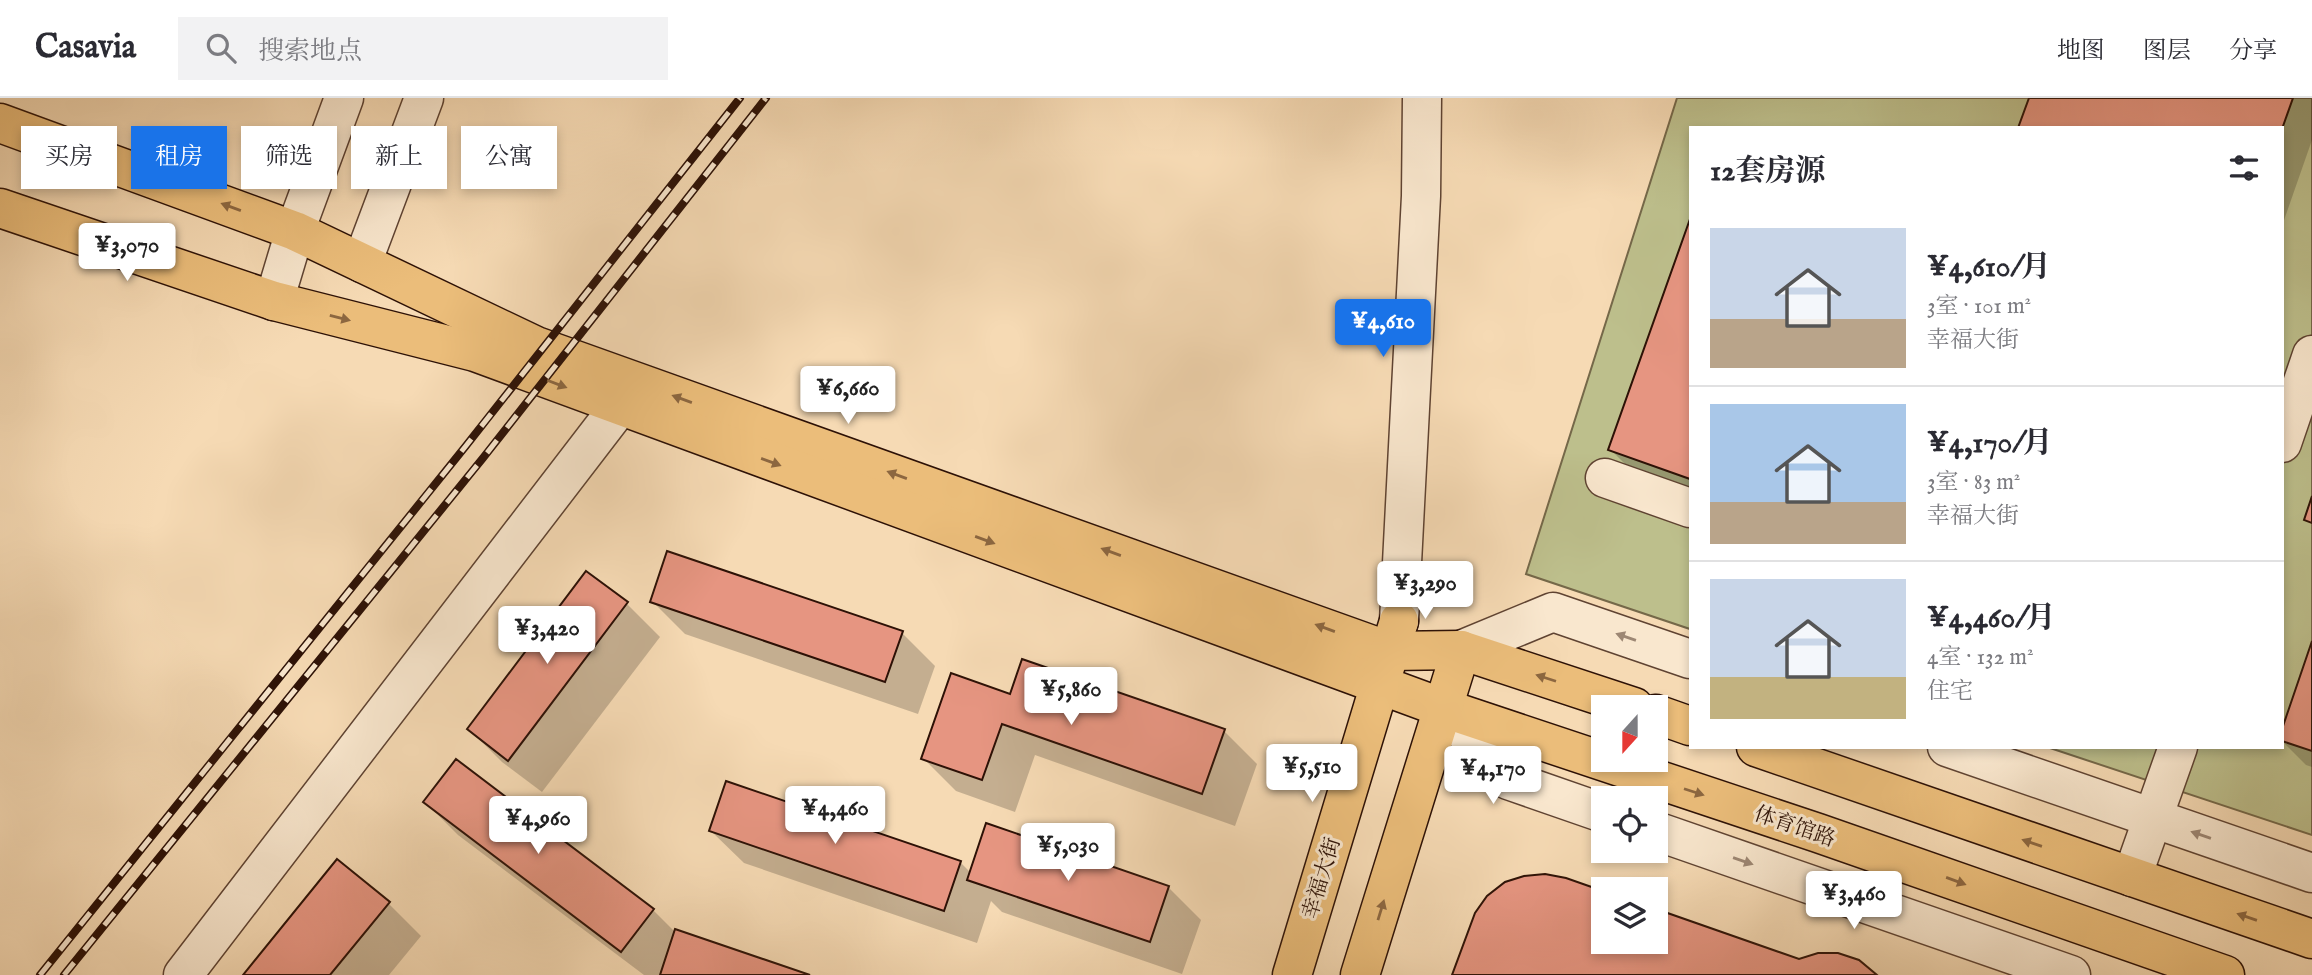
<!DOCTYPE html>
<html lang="zh">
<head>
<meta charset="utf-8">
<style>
	body { margin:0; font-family:"IM FELL English","Noto Serif SC",serif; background:#f2f2f3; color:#2b2b33; height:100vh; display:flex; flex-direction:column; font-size:26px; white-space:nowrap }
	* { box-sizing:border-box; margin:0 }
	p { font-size:23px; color:#7c7c81 }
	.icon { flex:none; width:38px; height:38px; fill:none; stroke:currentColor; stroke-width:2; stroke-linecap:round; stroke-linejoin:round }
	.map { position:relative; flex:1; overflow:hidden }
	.drawer { position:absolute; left:1689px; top:28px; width:595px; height:623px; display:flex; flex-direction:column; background:#fff; border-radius:0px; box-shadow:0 4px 10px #0003 }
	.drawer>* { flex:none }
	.top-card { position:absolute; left:21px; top:28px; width:665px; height:63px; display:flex; gap:14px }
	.needle { width:46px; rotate:201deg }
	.tools { position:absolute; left:1591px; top:597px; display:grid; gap:14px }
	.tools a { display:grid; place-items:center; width:77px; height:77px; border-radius:0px; background:#fff; box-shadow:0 4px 10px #0003; font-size:35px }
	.price { position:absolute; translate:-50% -60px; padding:0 16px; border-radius:7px; background:#fff; color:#222; font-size:23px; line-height:46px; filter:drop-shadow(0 2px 4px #0008) }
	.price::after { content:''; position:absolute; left:50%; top:42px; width:21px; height:16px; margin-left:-10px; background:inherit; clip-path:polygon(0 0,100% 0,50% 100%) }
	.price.active { background:#1a73e8; color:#fff }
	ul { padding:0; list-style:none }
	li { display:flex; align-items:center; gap:21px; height:175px; padding:0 21px }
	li+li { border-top:2px solid #e1e1e2 }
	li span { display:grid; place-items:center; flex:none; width:196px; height:140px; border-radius:0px; color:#555 }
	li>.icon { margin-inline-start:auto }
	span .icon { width:84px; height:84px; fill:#fffc; stroke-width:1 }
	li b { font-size:30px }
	h2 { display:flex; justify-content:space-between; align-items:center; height:84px; padding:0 21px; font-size:30px }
	.pill { padding:0 24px; border-radius:0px; background:#fff; box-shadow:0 4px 10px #0003; font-size:24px; line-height:63px }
	.pill.active { background:#1a73e8; color:#fff }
	header { display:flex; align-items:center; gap:42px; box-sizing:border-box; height:98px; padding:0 35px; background:#fff; border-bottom:2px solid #e1e1e2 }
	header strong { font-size:33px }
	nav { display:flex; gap:38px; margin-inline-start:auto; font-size:24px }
	.search { width:490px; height:63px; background:#f2f2f3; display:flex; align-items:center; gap:18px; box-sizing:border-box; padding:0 24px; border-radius:0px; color:#7c7c81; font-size:26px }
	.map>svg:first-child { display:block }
</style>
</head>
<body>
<header>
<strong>Casavia</strong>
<div class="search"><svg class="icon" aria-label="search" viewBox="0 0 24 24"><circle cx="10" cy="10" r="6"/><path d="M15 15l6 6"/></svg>搜索地点</div>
<nav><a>地图</a><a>图层</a><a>分享</a></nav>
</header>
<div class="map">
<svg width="2312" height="877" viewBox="0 0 2312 877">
	<rect width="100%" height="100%" fill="#f6dab4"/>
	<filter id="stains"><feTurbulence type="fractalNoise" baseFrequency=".00286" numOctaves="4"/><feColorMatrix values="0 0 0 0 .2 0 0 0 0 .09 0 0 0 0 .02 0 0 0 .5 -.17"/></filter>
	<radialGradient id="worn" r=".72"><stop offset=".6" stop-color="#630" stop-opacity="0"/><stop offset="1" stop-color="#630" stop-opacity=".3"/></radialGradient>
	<polygon fill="#bdbf8c" stroke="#756849" stroke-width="2" points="1677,0 2312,0 2312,737 2047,649 2282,649 2282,30 1690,30 1690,531 1526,476"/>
	<g fill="#0003">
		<polygon points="2031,0 2312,0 2312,42 2282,128 2282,30"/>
		<polygon points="1690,125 1690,401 1643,384 1610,351"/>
		<polygon points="587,475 627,506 660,539 542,694 502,664 469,631"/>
		<polygon points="652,503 902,535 935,568 918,616 685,536"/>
		<polygon points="2312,548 2312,669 2306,667 2282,643 2282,636"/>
		<polygon points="1011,598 1224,633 1257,666 1235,728 1035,657 1015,714 956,693 923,660"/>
		<polygon points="425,704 653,812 676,835 805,877 644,877 458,737"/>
		<polygon points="711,733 960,764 971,775 1168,789 1201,822 1182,876 1002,814 991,803 977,845 744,765"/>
		<polygon points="1603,795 1603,844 1656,844 1656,813 1799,863 1858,864 1454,877"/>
		<polygon points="388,805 421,838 389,877 245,877"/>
	</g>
	<g fill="#e69581" stroke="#2d1106" stroke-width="2">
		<polygon points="2029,0 2293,0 2282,31 2018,30"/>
		<polygon points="1690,121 1690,381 1608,352"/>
		<polygon points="2312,398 2312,425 2304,422"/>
		<polygon points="667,453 903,533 885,584 650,504"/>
		<polygon points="586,473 628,504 508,663 467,631"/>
		<polygon points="2312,543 2312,653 2282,643 2282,631"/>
		<polygon points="1022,561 1225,631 1202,696 1002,626 982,682 921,661 951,575 1010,596"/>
		<polygon points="456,661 654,811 621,854 423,704"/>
		<polygon points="726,683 961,763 944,813 709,733"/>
		<polygon points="986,725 1169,788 1150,844 967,782"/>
		<polygon points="337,761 390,804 330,877 243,877"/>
		<polygon points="1545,776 1566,780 1603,793 1603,844 1656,844 1656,811 1799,861 1818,855 1838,855 1859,862 1877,877 1452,877 1475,815 1487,798 1505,784 1524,778"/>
		<polygon points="675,831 810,877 660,877"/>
	</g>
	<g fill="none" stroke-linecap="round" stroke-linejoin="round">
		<g stroke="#5f4332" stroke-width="41">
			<g id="minor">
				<polyline points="362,165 424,0"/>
				<polyline points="274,203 295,133 344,0"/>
				<polyline points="2282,345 2312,257"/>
				<polyline points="1605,380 1690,410"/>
				<polyline points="1399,523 1421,98 1422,0"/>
				<polyline points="1461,552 1553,514 1690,561"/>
				<polyline points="1443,610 1508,682 1603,715"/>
				<polyline points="1947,649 2312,775"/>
				<polyline points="1656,733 2071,877"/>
				<polyline points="2132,779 2178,649"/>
				<polyline points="183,877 619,309"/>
			</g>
		</g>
		<g stroke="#2d1106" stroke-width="41">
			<g id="major">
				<polyline points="0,25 295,133 536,248 1389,553 1461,552 1634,609"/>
				<polyline points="0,110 274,203 475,254 1443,610 1818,735 2225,877"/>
				<polyline points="1656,616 1690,628"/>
				<polyline points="1756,649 2312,841"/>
				<polyline points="1292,877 1399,523"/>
				<polyline points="1360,877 1461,552"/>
			</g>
		</g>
		<use href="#minor" stroke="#f9e7ce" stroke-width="38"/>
		<use href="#major" stroke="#ebbd7a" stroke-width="38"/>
		<g stroke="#2d1106" stroke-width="8">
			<g id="rail">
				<polyline points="40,877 465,349 740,0"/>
				<polyline points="64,877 483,360 766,0"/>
			</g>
		</g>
		<use href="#rail" stroke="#f9e7ce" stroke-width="5" stroke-dasharray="16" stroke-linecap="butt"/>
	</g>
	<defs><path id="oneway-solid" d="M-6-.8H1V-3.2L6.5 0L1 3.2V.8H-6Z" transform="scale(1.75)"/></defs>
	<g fill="#8c6740">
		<use href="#oneway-solid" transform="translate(231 109) rotate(-160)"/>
		<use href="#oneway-solid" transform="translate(340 220) rotate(14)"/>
		<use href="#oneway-solid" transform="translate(557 286) rotate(21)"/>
		<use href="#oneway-solid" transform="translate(682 301) rotate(-160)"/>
		<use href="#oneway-solid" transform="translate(771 364) rotate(20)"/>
		<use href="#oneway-solid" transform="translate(897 377) rotate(-160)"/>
		<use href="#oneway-solid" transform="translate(985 442) rotate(20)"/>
		<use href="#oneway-solid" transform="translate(1111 454) rotate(-160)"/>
		<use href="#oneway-solid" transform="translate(1325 530) rotate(-160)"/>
		<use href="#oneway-solid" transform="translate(1546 580) rotate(-162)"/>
		<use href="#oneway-solid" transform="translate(1694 694) rotate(18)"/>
		<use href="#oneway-solid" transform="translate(2032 745) rotate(-161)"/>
		<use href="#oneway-solid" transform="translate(1956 783) rotate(20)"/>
		<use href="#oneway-solid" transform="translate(1381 812) rotate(-73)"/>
		<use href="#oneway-solid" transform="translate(2247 819) rotate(-161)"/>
	</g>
	<g fill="#9d8774">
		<use href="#oneway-solid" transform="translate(1626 539) rotate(-161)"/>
		<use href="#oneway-solid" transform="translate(2201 737) rotate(-161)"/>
		<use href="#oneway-solid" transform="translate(1743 763) rotate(19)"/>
	</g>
	<g text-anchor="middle" stroke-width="6" stroke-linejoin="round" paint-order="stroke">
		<g font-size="21" fill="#2d1106" stroke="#f9e7ce">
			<text transform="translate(1795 728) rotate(19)" y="7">体育馆路</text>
			<text transform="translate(1321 780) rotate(-73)" y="7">幸福大街</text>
		</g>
	</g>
	<rect width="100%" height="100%" filter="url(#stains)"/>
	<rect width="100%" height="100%" fill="url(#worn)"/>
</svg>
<div class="tools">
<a><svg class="needle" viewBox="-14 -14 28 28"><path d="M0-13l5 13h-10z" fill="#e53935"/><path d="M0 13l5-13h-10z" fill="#7c7c81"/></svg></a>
<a><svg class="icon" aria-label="locate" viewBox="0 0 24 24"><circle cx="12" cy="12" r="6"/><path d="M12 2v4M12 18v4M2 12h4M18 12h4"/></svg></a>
<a><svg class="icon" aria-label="layers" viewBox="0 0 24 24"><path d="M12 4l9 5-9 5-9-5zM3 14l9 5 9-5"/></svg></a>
</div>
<b class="price" style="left:127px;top:185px">¥3,070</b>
<b class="price active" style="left:1383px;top:261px">¥4,610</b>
<b class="price" style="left:848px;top:328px">¥6,660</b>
<b class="price" style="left:1425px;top:523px">¥3,290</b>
<b class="price" style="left:547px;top:568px">¥3,420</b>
<b class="price" style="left:1071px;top:629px">¥5,860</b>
<b class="price" style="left:1312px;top:706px">¥5,510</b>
<b class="price" style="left:1493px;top:708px">¥4,170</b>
<b class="price" style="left:835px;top:748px">¥4,460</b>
<b class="price" style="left:538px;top:758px">¥4,960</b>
<b class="price" style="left:1068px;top:785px">¥5,030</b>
<b class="price" style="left:1854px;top:833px">¥3,460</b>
<div class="top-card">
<a class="pill">买房</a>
<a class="pill active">租房</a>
<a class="pill">筛选</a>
<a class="pill">新上</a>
<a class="pill">公寓</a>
</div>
<section class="drawer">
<h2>12套房源<svg class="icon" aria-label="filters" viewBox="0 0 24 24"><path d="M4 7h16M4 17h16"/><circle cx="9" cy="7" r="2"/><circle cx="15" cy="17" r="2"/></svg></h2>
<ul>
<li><span style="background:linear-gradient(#c9d6e8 65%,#b9a48a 0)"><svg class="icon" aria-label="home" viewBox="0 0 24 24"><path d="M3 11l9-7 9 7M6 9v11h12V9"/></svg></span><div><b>¥4,610/月</b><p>3室 · 101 m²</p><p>幸福大街</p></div></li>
<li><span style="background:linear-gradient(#a9c7e8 70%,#b9a48a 0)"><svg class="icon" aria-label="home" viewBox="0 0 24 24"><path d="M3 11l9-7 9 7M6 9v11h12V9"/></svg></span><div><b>¥4,170/月</b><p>3室 · 83 m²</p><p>幸福大街</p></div></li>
<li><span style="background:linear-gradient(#c9d6e8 70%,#c2b280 0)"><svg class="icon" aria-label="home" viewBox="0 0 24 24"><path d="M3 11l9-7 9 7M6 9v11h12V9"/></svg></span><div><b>¥4,460/月</b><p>4室 · 132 m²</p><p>住宅</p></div></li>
</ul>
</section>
</div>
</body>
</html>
